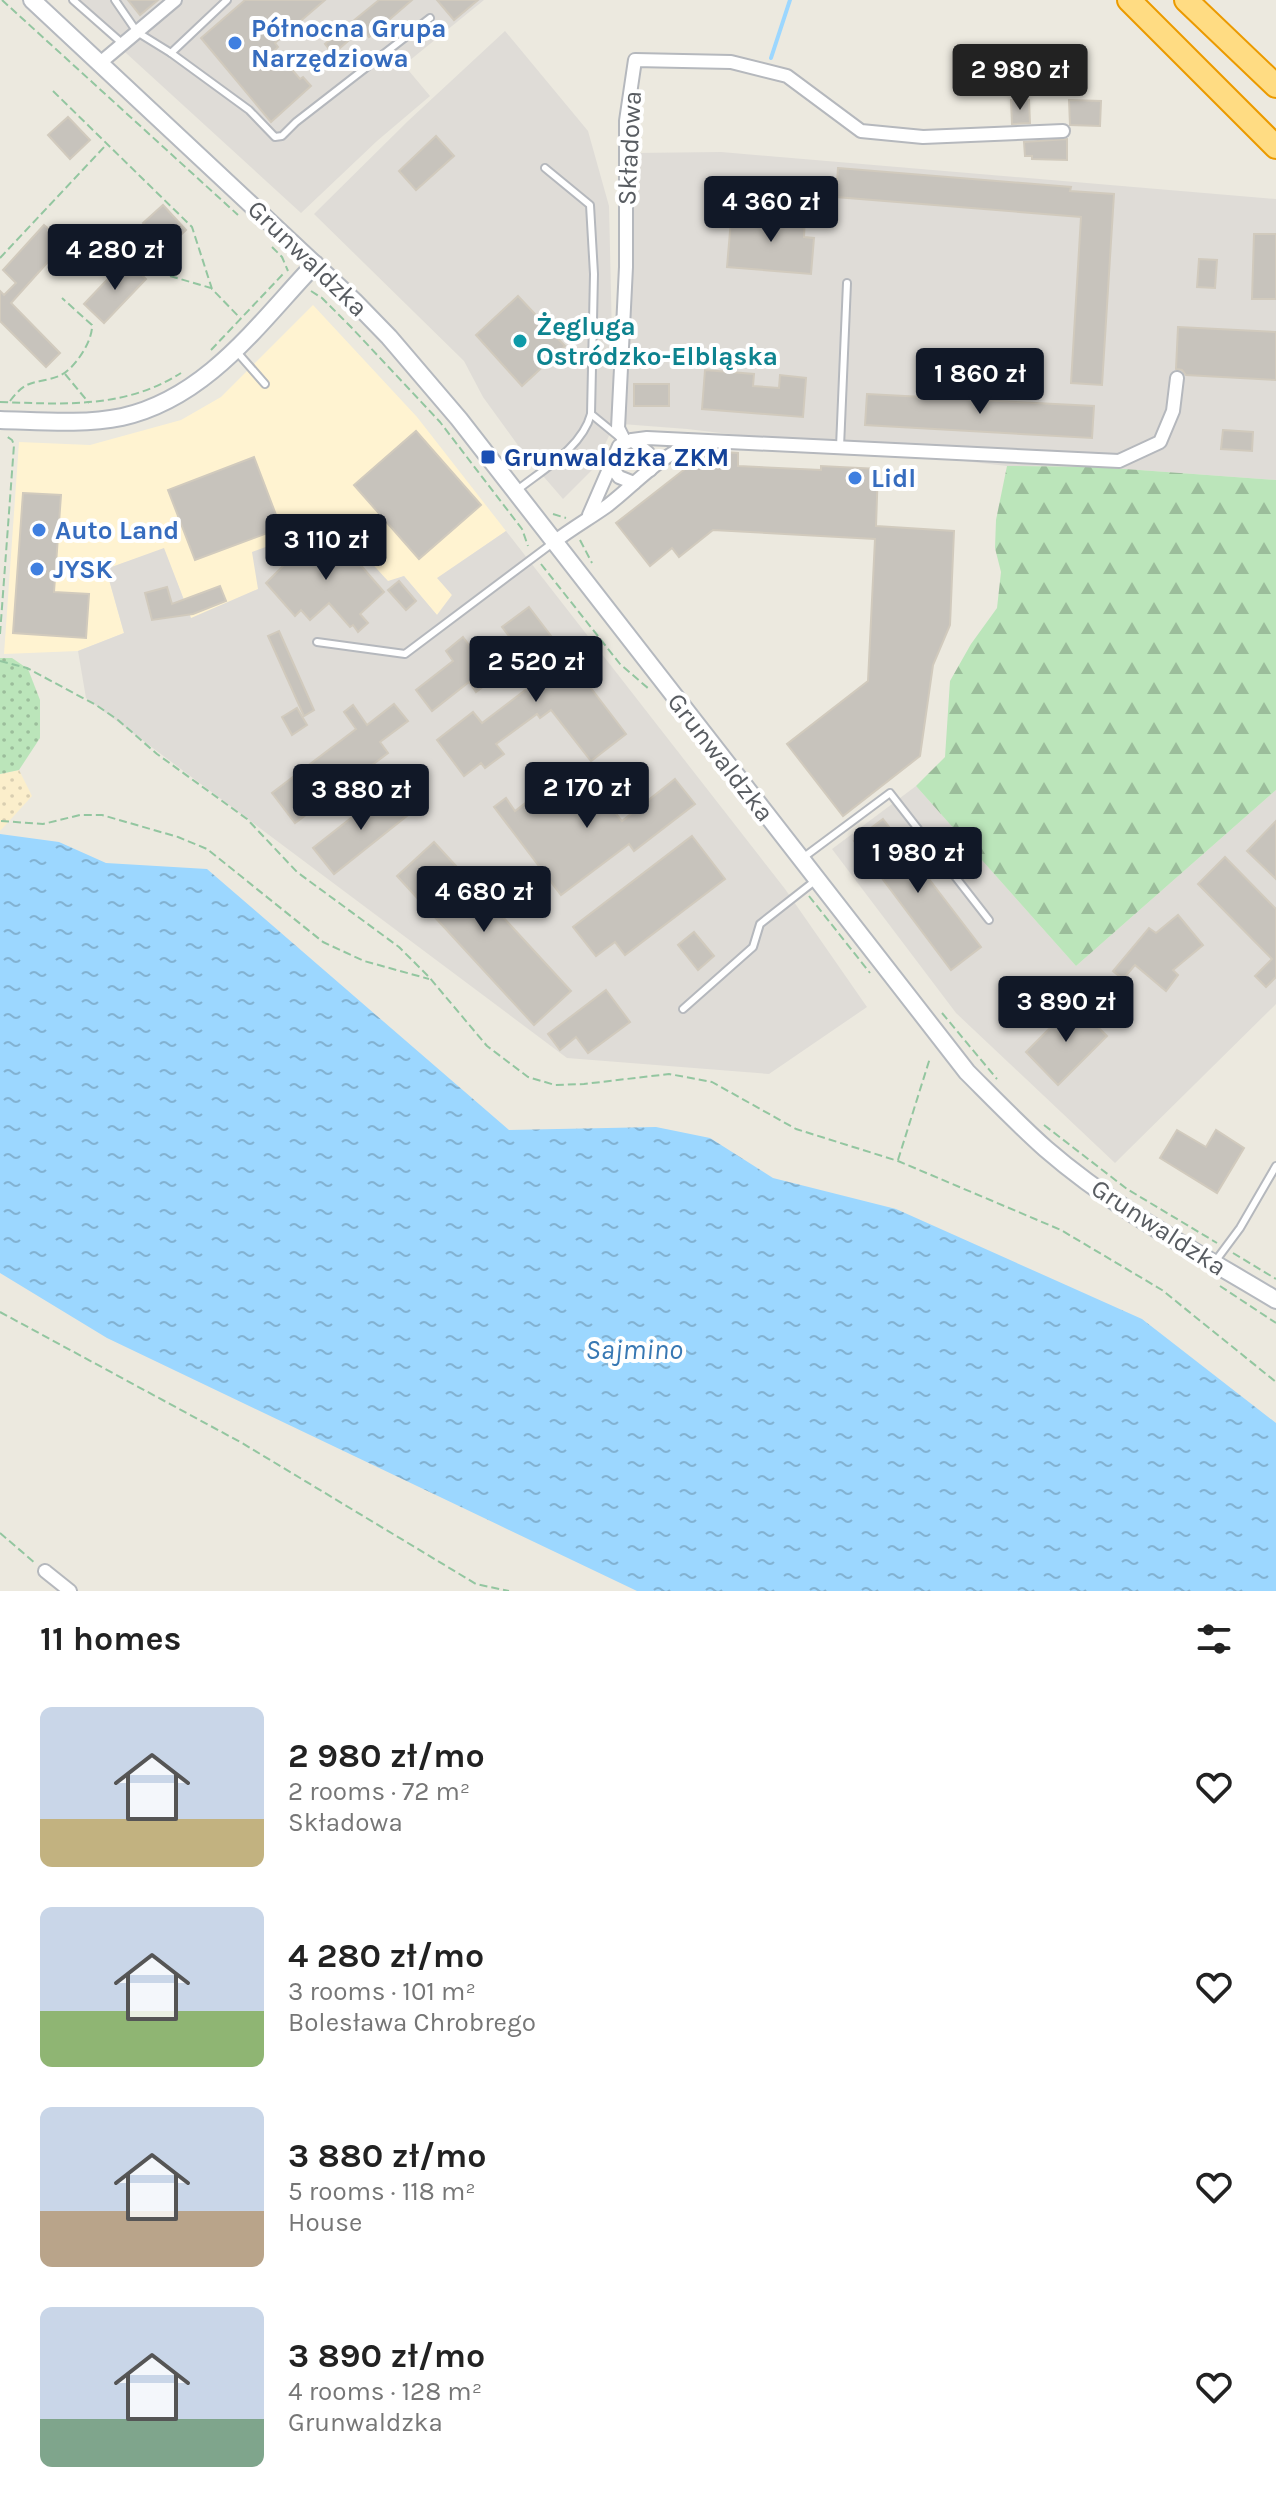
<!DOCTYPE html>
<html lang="en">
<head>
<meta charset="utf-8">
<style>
	body { margin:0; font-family:Karla,sans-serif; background:#f2f2f2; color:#222; height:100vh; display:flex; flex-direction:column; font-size:30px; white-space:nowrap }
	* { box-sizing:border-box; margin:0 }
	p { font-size:26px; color:#767676 }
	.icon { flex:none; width:44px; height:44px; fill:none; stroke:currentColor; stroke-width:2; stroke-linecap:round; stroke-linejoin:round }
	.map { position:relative; height:1591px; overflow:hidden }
	.side { display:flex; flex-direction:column; background:#fff; flex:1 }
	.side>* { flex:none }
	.price { position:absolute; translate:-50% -68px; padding:0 18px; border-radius:8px; background:#111827; color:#fff; font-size:26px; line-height:52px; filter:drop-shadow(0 2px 4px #0008) }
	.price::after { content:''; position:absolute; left:50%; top:48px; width:24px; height:18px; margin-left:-12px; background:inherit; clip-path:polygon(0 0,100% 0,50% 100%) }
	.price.current { background:#222; color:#fff }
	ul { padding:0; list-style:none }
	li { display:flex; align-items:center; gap:24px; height:200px; padding:0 40px }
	li span { display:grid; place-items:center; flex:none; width:224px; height:160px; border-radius:12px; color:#555 }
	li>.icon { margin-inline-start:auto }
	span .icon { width:96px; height:96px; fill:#fffc; stroke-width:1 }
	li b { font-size:34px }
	h2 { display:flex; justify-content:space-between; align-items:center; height:96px; padding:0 40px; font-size:34px }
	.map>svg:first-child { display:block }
</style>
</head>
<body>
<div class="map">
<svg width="1276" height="1591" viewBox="0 0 1276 1591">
	<defs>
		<pattern id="forest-firs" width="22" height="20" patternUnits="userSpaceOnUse" patternTransform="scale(2)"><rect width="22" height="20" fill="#bbe5ba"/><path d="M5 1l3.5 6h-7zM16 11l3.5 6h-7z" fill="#9bbd9b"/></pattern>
		<pattern id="sand-dots" width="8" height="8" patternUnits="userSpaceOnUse" patternTransform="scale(2)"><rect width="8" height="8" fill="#fbeecb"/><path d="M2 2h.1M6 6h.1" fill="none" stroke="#d9ceb1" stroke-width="1.8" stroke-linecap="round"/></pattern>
		<pattern id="park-dots" width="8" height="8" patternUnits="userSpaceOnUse" patternTransform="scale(2)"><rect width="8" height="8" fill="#bbe5ba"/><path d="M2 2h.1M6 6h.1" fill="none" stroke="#9bbd9b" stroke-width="1.8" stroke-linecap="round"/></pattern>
		<pattern id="water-ripples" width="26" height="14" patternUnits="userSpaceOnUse" patternTransform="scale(2)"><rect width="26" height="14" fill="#9cd7ff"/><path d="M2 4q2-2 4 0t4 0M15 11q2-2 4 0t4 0" fill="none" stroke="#82b2d2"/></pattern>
	</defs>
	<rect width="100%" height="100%" fill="#ece9df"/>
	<polygon fill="#fff3d1" points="313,305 417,417 506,531 438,578 452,595 437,615 404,576 388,582 259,589 191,619 164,549 106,569 124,633 78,651 4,654 19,442 90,445 181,420 221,397"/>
	<g fill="#dfdcd7">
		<polygon points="68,0 484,0 404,65 430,96 377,141 301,213"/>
		<polygon points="505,31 588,131 609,206 614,425 594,468 563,499 525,455 483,397 464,361 314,214 408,121"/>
		<polygon points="721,152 1276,199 1276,480 1098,467 1007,466 687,429 622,424 633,153"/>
		<polygon points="334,522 388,581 404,576 437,615 452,595 437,578 506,531 785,889 867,1007 769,1074 567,1058 86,698 78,651 124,633 106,569 164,548 191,618 258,589 252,552"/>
		<polygon points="916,786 1076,966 1276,790 1276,1004 1115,1163 956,1013 832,849"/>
	</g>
	<polygon fill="url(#forest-firs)" points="1007,466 1098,467 1276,480 1276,790 1076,966 916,786 945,757 950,681 971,644 997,608 1001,572 995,548 996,520"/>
	<polygon fill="url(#sand-dots)" points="19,770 32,796 0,831 0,774"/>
	<polygon fill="url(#park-dots)" points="0,658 12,658 28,669 40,700 40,738 19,770 0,774"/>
	<polygon fill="url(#water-ripples)" points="0,834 59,842 106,863 207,869 509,1130 656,1127 710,1138 773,1178 896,1209 1142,1319 1276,1423 1276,1591 637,1591 107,1338 0,1273"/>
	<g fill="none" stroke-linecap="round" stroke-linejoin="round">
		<polyline stroke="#9cd7ff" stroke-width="4" points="771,58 790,0"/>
	</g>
	<g fill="#c7c3bc" stroke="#d1cabd" stroke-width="2">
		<polygon points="128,0 158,0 140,15"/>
		<polygon points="245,0 325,0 275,43 278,47 275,50 300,79 303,77 311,86 271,122 201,38"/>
		<polygon points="379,0 412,0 369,37 362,29 333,54 325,44"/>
		<polygon points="437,0 478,0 454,20"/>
		<polygon points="1011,100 1029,100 1030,123 1012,124"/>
		<polygon points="1069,100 1101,101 1100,126 1070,125"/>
		<polygon points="68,117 90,140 70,159 48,135"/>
		<polygon points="436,136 454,156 416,190 399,171"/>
		<polygon points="1067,139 1067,160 1032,159 1032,156 1025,156 1024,142"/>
		<polygon points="838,168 1071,187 1070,191 1114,194 1102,385 1071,383 1081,217 836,197"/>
		<polygon points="163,205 186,230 167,248 143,223"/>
		<polygon points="755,212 805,216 804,237 814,238 811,274 727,267 731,220 754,221"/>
		<polygon points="44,225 65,243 11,303 60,353 46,367 0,321 0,291 4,295 16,283 3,270"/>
		<polygon points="1254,234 1276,234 1276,299 1252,299"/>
		<polygon points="1199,259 1217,260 1215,288 1197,287"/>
		<polygon points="126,260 146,279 104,323 84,304"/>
		<polygon points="518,296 565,346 522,386 476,335"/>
		<polygon points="1178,327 1276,332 1276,380 1186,375 1182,370 1176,369"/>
		<polygon points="705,370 754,374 753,386 779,388 780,375 806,378 803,417 702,409"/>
		<rect x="634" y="384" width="35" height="22"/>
		<polygon points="867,394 1094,406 1092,438 865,425"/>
		<polygon points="1223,430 1253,432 1252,451 1221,449"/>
		<polygon points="416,431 481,505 419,559 354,485"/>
		<polygon points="708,451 738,453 738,466 821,470 821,466 878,469 876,526 954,531 950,625 933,665 920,756 843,816 787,744 868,681 875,539 713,530 679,557 672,548 650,566 616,523"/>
		<polygon points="254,457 281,528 195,560 168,490"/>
		<polygon points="23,493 61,495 54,592 89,594 86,638 13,633"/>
		<polygon points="329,529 384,592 360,614 368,623 358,632 353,625 350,627 329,603 310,620 301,610 295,616 266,583 290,559 302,549 305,551"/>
		<polygon points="399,581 416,601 406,610 388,590"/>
		<polygon points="220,586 226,601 193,614 152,620 145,593 167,587 172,604"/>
		<polygon points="529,607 626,734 591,761 551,710 540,718 537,714 496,744 504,754 485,768 481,763 464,776 437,740 473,712 482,723 541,678 502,627"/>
		<polygon points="279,631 314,710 304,716 268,636"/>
		<polygon points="463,637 494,678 476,692 469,682 432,711 416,690 453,661 446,651"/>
		<polygon points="394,704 408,721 380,742 388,753 295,823 272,793 356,729 344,712 353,705 367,725"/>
		<polygon points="297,708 307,725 292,735 282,717"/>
		<polygon points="675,779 695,804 634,851 629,844 561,895 494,807 506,798 515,811 550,784 569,808 585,795 593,804 602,796 622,821"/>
		<polygon points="388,789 408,815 334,874 313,848"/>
		<polygon points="883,819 981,947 951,970 854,841"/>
		<polygon points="1276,821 1276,879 1247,851"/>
		<polygon points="692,836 725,879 625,955 615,942 596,956 573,927"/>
		<polygon points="434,842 571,991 534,1025 397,876"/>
		<polygon points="1225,857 1276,909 1276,977 1266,987 1255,976 1272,959 1198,884"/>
		<polygon points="1178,915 1203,945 1173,970 1178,975 1166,991 1135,965 1123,979 1113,971 1149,928 1156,933"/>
		<polygon points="694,932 714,956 698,970 678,945"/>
		<polygon points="606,990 630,1022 588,1053 576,1037 560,1050 548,1034"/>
		<polygon points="1074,1004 1107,1036 1058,1085 1026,1052"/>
		<polygon points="1177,1130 1206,1147 1216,1130 1244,1148 1217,1193 1160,1158"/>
	</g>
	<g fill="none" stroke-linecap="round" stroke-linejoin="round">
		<g stroke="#b5b8bd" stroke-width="10">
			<g id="lane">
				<polyline points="73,0 123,44"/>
				<polyline points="115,0 137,32 171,53 227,0"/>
				<polyline points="171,53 249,110 275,137 282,136 296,122 430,18"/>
				<polyline points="237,352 265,384"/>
				<polyline points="591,414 619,437"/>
				<polyline points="840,447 847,283"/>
				<path d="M516,491c26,-21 66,-43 75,-77l3,-140 -4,-69 -45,-37"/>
				<polyline points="317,642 405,654 554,542"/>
				<polyline points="804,857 890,793 989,920"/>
				<polyline points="683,1009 753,947 760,924 816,880"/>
				<polyline points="1214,1263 1240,1228 1276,1166"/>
			</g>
		</g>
		<g stroke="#b5b8bd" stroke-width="16">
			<g id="street">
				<polyline points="100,63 175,0"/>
				<polyline points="632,440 648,453 650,470"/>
				<polyline points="625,442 618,428 626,267 626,121 635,60 731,62 787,76 861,131 923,137 1063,131"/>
				<polyline points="610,465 619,477 634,483"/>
				<polyline points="589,515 619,446 632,440 647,438 1119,461 1160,442 1173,411 1177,378"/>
				<path d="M554,542c17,-13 36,-24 53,-36 28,-21 54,-53 89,-63"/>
				<polyline points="45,1571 70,1591"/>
			</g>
		</g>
		<g stroke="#b5b9bf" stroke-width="20">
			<g id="secondary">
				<path d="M32,0l322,301 35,36 70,82 508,653c26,26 52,53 79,77 69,60 152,104 230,151"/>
				<path d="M0,420c40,1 83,5 122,-3 85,-19 137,-94 193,-153"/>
			</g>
		</g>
		<g stroke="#eb9a00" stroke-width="26">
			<g id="highway">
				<polyline points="1129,0 1276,147"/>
				<polyline points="1186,0 1276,86"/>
			</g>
		</g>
		<g stroke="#93c6a0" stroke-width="2" stroke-dasharray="8 4" stroke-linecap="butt">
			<polyline points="2,0 238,215"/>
			<polyline points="53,91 192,227 212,289 241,319"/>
			<polyline points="272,247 282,257 288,271"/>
			<polyline points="0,258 106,145"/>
			<polyline points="170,276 211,288"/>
			<polyline points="311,291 322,298 351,327 440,422 522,529 528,546"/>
			<polyline points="211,350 284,273"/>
			<polyline points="65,374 89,403"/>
			<path d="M10,401c18,-24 25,-16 49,-25 15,-6 34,-35 33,-51l-30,-27"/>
			<path d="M0,402c64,2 124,7 181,-29"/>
			<polyline points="553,514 566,518"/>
			<polyline points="580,540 592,563"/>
			<polyline points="541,564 620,664 649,689"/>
			<polyline points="0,634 14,445 12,440 6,436"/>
			<polyline points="0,661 27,668 96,705 118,720 157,754 247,819 297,872 399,947 429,977 487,1046 528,1077 555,1085 584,1084 669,1074 712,1082 796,1129 898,1161 1061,1230 1162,1290 1276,1382"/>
			<polyline points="1,821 43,824 80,815 102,815 178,837 207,849 323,942 364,961 429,979"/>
			<polyline points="809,896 870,973"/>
			<polyline points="942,1013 997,1079"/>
			<polyline points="1044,1125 1127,1189 1217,1243"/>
			<polyline points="898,1160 930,1058"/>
			<polyline points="1233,1253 1276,1279"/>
			<polyline points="1220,1286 1276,1323"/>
			<polyline points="0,1312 242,1443 476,1584 509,1591"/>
			<polyline points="0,1533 35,1563"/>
		</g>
		<use href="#lane" stroke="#fff" stroke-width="6"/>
		<use href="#street" stroke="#fff" stroke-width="12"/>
		<use href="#secondary" stroke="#fff" stroke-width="16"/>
		<use href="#highway" stroke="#ffdc83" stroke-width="22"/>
	</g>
	<g fill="#3f7fe0" stroke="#fff" stroke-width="3">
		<circle cx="235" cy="43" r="8"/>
		<circle cx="855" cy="478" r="8"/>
		<circle cx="39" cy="530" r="8"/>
		<circle cx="37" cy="569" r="8"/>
	</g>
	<circle fill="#0f9aa8" stroke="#fff" stroke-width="3" cx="520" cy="341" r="8"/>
	<rect fill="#1a4fb4" stroke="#fff" stroke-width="3" x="480" y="449" width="16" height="16" rx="4"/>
	<g text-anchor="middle" stroke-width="8" stroke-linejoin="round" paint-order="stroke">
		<g font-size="26" font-weight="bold" fill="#366cbe" stroke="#fff" text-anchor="start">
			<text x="251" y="37">Północna Grupa<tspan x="251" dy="30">Narzędziowa</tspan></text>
			<text x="871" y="487">Lidl</text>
			<text x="55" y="539">Auto Land</text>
			<text x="53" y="578">JYSK</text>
		</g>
		<g font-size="26" fill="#585c61" stroke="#fff">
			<text transform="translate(629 148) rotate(-87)" y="9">Składowa</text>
			<text transform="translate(308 258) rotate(44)" y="9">Grunwaldzka</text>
			<text transform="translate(721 757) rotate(52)" y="9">Grunwaldzka</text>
			<text transform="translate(1159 1227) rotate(33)" y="9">Grunwaldzka</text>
		</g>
		<g font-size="26" font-weight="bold" fill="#0d838f" stroke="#fff" text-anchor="start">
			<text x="536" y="335">Żegluga<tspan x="536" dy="30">Ostródzko-Elbląska</tspan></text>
		</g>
		<g font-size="26" font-weight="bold" fill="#164399" stroke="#fff" text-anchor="start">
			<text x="504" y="466">Grunwaldzka ZKM</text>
		</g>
		<g font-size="28" font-style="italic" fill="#3878b3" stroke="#fff">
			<text x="634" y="1359">Sajmino</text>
		</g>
	</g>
</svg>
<b class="price current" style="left:1020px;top:112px">2 980 zł</b>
<b class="price" style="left:771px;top:244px">4 360 zł</b>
<b class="price" style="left:115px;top:292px">4 280 zł</b>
<b class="price" style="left:980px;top:416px">1 860 zł</b>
<b class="price" style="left:326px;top:582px">3 110 zł</b>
<b class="price" style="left:536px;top:704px">2 520 zł</b>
<b class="price" style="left:587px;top:830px">2 170 zł</b>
<b class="price" style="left:361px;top:832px">3 880 zł</b>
<b class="price" style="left:918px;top:895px">1 980 zł</b>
<b class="price" style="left:484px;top:934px">4 680 zł</b>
<b class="price" style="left:1066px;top:1044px">3 890 zł</b>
</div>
<section class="side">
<h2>11 homes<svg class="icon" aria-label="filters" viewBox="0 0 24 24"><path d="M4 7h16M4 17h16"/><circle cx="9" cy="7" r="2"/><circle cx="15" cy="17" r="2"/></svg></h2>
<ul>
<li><span style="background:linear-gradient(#c9d6e8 70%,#c2b280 0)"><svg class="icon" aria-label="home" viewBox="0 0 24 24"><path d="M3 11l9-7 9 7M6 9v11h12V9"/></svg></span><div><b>2 980 zł/mo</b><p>2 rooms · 72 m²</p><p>Składowa</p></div><svg class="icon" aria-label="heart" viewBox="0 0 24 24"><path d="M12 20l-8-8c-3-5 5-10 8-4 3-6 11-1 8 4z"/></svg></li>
<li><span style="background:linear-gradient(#c9d6e8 65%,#8fb573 0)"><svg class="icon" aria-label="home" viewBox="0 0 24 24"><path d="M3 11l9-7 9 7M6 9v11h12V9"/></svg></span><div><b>4 280 zł/mo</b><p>3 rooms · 101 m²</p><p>Bolesława Chrobrego</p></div><svg class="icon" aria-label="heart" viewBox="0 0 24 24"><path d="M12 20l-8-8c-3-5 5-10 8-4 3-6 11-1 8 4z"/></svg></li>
<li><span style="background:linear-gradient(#c9d6e8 65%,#b9a48a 0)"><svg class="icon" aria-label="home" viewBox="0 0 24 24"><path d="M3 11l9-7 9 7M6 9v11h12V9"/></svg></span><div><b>3 880 zł/mo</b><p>5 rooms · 118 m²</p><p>House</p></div><svg class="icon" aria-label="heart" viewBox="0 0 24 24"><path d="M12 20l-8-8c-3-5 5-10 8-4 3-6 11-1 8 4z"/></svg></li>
<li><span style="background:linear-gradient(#c9d6e8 70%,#7fa58c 0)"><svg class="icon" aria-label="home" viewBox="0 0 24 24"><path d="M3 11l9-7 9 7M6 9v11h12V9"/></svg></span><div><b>3 890 zł/mo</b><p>4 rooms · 128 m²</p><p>Grunwaldzka</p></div><svg class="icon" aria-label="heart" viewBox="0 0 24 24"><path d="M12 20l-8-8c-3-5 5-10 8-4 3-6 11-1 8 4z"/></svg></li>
</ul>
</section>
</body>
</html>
